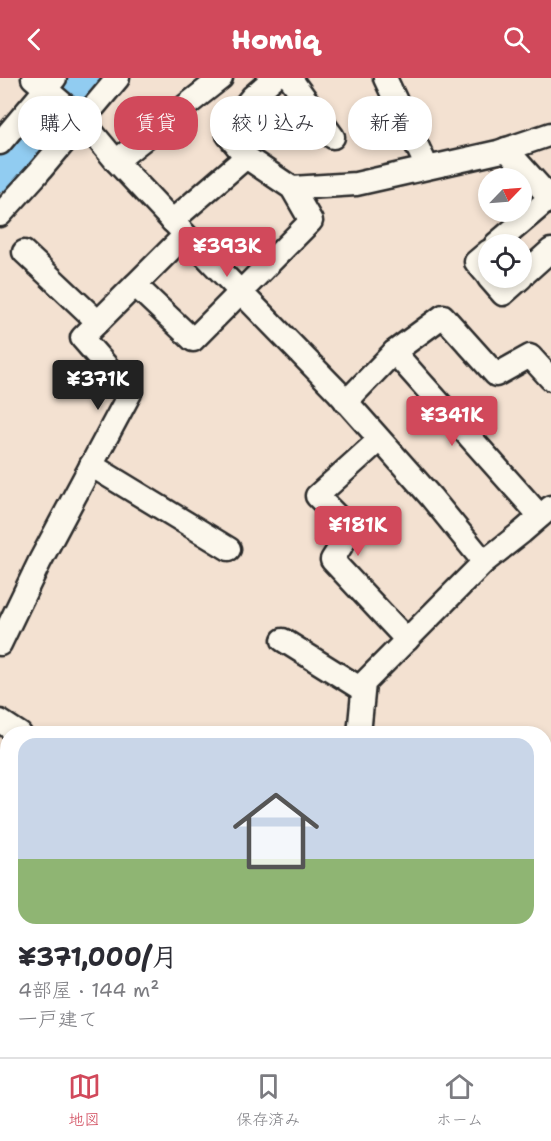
<!DOCTYPE html>
<html lang="ja">
<head>
<meta charset="utf-8">
<style>
	body { margin:0; font-family:"Shantell Sans","Klee One",sans-serif; background:#f2f2f3; color:#2b2b33; height:100vh; display:flex; flex-direction:column; font-size:22px; white-space:nowrap }
	* { box-sizing:border-box; margin:0 }
	p { font-size:20px; color:#7c7c81 }
	.icon { flex:none; width:33px; height:33px; fill:none; stroke:currentColor; stroke-width:2; stroke-linecap:round; stroke-linejoin:round }
	.map { position:relative; flex:1; overflow:hidden }
	.panel { position:absolute; left:0px; top:648px; width:552px; height:332px; display:flex; flex-direction:column; background:#fff; border-radius:24px 24px 0 0; box-shadow:0 3px 9px #0003 }
	.panel>* { flex:none }
	.guide { position:absolute; left:18px; top:18px; width:516px; height:54px; display:flex; gap:12px }
	.needle { width:39px; rotate:65deg }
	.tools { position:absolute; left:478px; top:90px; display:grid; gap:12px }
	.tools a { display:grid; place-items:center; width:54px; height:54px; border-radius:50%; background:#fff; box-shadow:0 3px 9px #0003; font-size:30px }
	.price { position:absolute; translate:-50% -51px; padding:0 14px; border-radius:6px; background:#d1495b; color:#fff; font-size:20px; line-height:39px; filter:drop-shadow(0 2px 3px #0008) }
	.price::after { content:''; position:absolute; left:50%; top:36px; width:18px; height:14px; margin-left:-9px; background:inherit; clip-path:polygon(0 0,100% 0,50% 100%) }
	.price.current { background:#222; color:#fff }
	ul { padding:0; list-style:none }
	li { display:grid; align-content:center; gap:12px; height:318px; padding:0 18px }
	li+li { border-top:2px solid #e1e1e2 }
	li span { display:grid; place-items:center; height:186px; border-radius:18px; color:#555 }
	li>.icon { margin-inline-start:auto }
	span .icon { width:108px; height:108px; fill:#fffc; stroke-width:1 }
	li b { font-size:26px }
	.chip { padding:0 21px; border-radius:24px; background:#fff; box-shadow:0 3px 9px #0003; font-size:21px; line-height:54px }
	.chip.current { background:#d1495b; color:#fff }
	header { display:flex; justify-content:space-between; align-items:center; height:78px; padding:0 18px; background:#d1495b; color:#fff; font-size:27px; font-weight:800 }
	.tabs { display:flex; justify-content:space-around; align-items:center; height:84px; border-top:2px solid #e1e1e2; background:#fff; font-size:16px; color:#7c7c81 }
	.tabs a { display:grid; justify-items:center; gap:3px }
	.tabs .current { color:#d1495b }
	.map>svg:first-child { display:block }
</style>
</head>
<body>
<header><svg class="icon" aria-label="back" viewBox="0 0 24 24"><path d="M15 5l-7 7 7 7"/></svg>Homiq<svg class="icon" aria-label="search" viewBox="0 0 24 24"><circle cx="10" cy="10" r="6"/><path d="M15 15l6 6"/></svg></header>
<div class="map">
<svg width="551" height="979" viewBox="0 0 551 979">
	<rect width="100%" height="100%" fill="#f3e1d1"/>
	<filter id="ink" filterUnits="userSpaceOnUse"><feTurbulence type="fractalNoise" baseFrequency=".0167" numOctaves="2"/><feDisplacementMap in="SourceGraphic" scale="12" xChannelSelector="R" yChannelSelector="G"/><feConvolveMatrix kernelMatrix="1 2 1 2 8 2 1 2 1" color-interpolation-filters="sRGB"/></filter>
	<g filter="url(#ink)">
		<polygon fill="#91ccf1" stroke="#688ca2" stroke-width="1.5" points="61,11 77,25 0,115 0,82"/>
		<g fill="none" stroke-linecap="round" stroke-linejoin="round">
			<g stroke="#546b7a" stroke-width="1.5">
				<polyline points="0,85 7,83 51,32"/>
				<polyline points="0,106 58,38"/>
			</g>
			<polyline stroke="#91ccf1" stroke-width="32" points="0,98 87,0"/>
			<g stroke="#2b2b2b" stroke-width="27">
				<g id="minor">
					<polyline points="33,0 82,42 116,83 195,167 337,313 431,419 484,484"/>
					<polyline points="290,0 333,59"/>
					<polyline points="385,0 427,89"/>
					<polyline points="0,65 55,0"/>
					<polyline points="506,71 551,121"/>
					<polyline points="246,79 228,57 233,42 252,19 274,0"/>
					<polyline points="116,83 221,0"/>
					<polyline points="292,110 356,106 498,74 551,56"/>
					<polyline points="0,137 38,95 118,0"/>
					<polyline points="496,166 550,120"/>
					<polyline points="489,173 476,184 489,199"/>
					<polyline points="24,174 98,244"/>
					<polyline points="522,198 551,172"/>
					<polyline points="489,200 503,216 521,200"/>
					<polyline points="135,207 193,262 311,143 292,110 246,79 172,143"/>
					<polyline points="394,274 540,438"/>
					<polyline points="346,324 394,274 443,238 496,297 530,278 551,301"/>
					<polyline points="379,362 317,418 351,452 332,482 407,562"/>
					<polyline points="91,387 229,471"/>
					<polyline points="283,562 363,612"/>
					<polyline points="0,566 40,483 130,315 82,260 185,157"/>
					<polyline points="0,643 20,656"/>
					<polyline points="359,656 364,605 484,484 522,454 551,429"/>
					<polyline points="544,712 551,695"/>
					<polyline points="0,837 5,837 8,832"/>
					<polyline points="0,885 8,888"/>
					<polyline points="0,920 8,924"/>
					<polyline points="62,972 63,975"/>
					<polyline points="193,972 211,979"/>
					<polyline points="493,979 495,972"/>
				</g>
			</g>
			<g stroke="#2b2b2b" stroke-width="38">
				<g id="highway">
					<polyline points="544,848 551,824"/>
					<polyline points="544,952 551,925"/>
					<polyline points="512,979 514,972"/>
				</g>
			</g>
			<use href="#minor" stroke="#fbf7ec" stroke-width="22"/>
			<use href="#highway" stroke="#fdde96" stroke-width="33"/>
		</g>
	</g>
</svg>
<div class="tools">
<a><svg class="needle" viewBox="-14 -14 28 28"><path d="M0-13l5 13h-10z" fill="#e53935"/><path d="M0 13l5-13h-10z" fill="#7c7c81"/></svg></a>
<a><svg class="icon" aria-label="locate" viewBox="0 0 24 24"><circle cx="12" cy="12" r="6"/><path d="M12 2v4M12 18v4M2 12h4M18 12h4"/></svg></a>
</div>
<b class="price" style="left:227px;top:200px">¥393K</b>
<b class="price current" style="left:98px;top:333px">¥371K</b>
<b class="price" style="left:452px;top:369px">¥341K</b>
<b class="price" style="left:358px;top:479px">¥181K</b>
<div class="guide">
<a class="chip">購入</a>
<a class="chip current">賃貸</a>
<a class="chip">絞り込み</a>
<a class="chip">新着</a>
</div>
<section class="panel">
<ul>
<li><span style="background:linear-gradient(#c9d6e8 65%,#8fb573 0)"><svg class="icon" aria-label="home" viewBox="0 0 24 24"><path d="M3 11l9-7 9 7M6 9v11h12V9"/></svg></span><div><b>¥371,000/月</b><p>4部屋 · 144 m²</p><p>一戸建て</p></div></li>
</ul>
</section>
</div>
<nav class="tabs">
<a class="current"><svg class="icon" aria-label="map" viewBox="0 0 24 24"><path d="M3 6l6-2 6 2 6-2v14l-6 2-6-2-6 2zM9 4v14M15 6v14"/></svg>地図</a>
<a><svg class="icon" aria-label="saved" viewBox="0 0 24 24"><path d="M7 4h10v16l-5-4-5 4z"/></svg>保存済み</a>
<a><svg class="icon" aria-label="home" viewBox="0 0 24 24"><path d="M3 11l9-7 9 7M6 9v11h12V9"/></svg>ホーム</a>
</nav>
</body>
</html>
